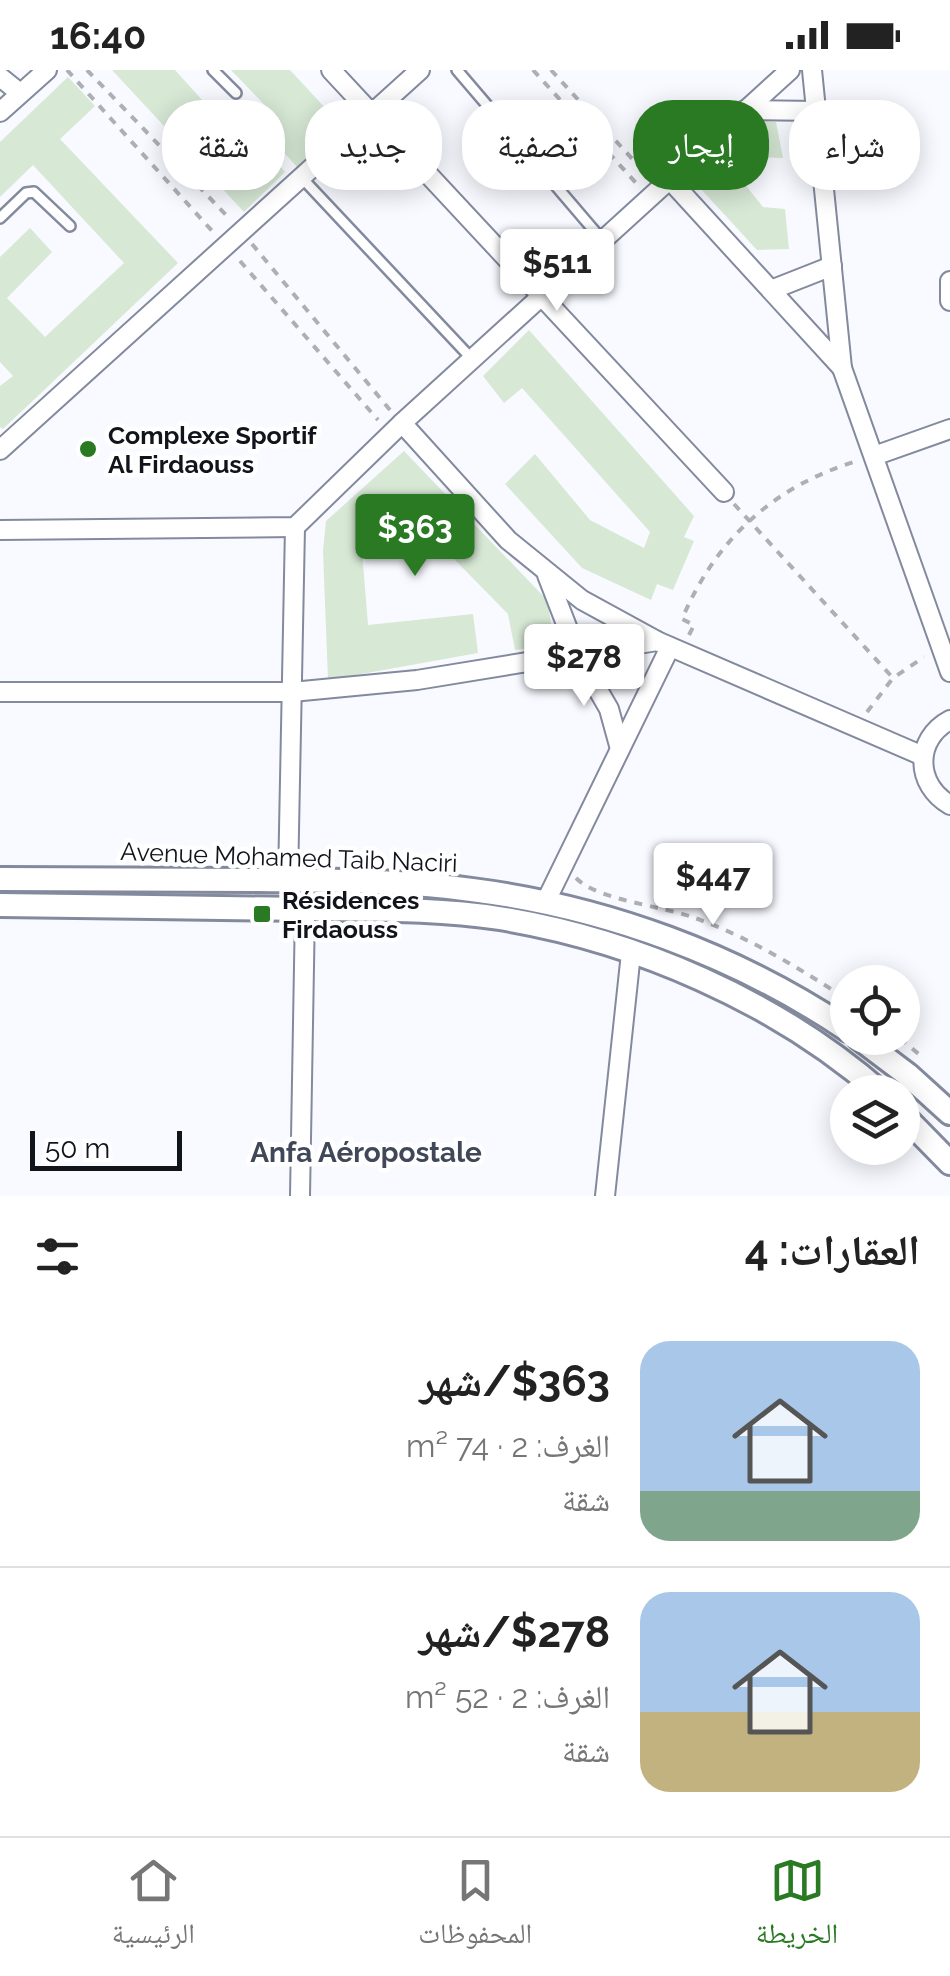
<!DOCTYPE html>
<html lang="ar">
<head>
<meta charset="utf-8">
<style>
	body { margin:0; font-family:Raleway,"Noto Naskh Arabic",sans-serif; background:#f2f2f2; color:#222; direction:rtl; height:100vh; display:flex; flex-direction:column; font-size:38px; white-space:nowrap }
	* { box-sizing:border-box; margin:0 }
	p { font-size:32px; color:#767676 }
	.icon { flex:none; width:55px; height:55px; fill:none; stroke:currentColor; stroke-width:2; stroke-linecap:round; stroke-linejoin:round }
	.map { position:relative; height:1126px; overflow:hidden; direction:ltr }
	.sheet { display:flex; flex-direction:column; background:#fff; flex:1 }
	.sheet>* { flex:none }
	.hud { position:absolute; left:30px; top:30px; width:890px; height:90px; direction:rtl; display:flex; gap:20px }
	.controls { position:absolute; left:830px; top:895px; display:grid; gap:20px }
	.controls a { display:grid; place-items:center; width:90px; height:90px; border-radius:50%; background:#fff; box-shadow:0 5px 25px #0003; font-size:50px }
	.scale { position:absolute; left:30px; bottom:25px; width:152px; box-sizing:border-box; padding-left:10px; border:5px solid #12141c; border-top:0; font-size:28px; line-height:35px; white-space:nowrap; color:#12141c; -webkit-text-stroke:8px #fff; paint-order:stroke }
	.price { position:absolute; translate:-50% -85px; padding:0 22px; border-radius:10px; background:#fff; color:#222; font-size:32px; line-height:65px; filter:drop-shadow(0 2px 5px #0008) }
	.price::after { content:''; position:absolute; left:50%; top:60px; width:30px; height:22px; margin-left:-15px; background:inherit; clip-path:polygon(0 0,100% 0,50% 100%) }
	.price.on { background:#2a7a24; color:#fff }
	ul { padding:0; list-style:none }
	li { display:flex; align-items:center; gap:30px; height:250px; padding:0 30px }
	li+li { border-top:2px solid #e0e0e0 }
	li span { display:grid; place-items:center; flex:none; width:280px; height:200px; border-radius:30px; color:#555 }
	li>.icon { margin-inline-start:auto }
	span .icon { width:120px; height:120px; fill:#fffc; stroke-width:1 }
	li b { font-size:42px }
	h2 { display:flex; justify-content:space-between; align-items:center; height:120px; padding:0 30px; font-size:42px }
	.chip { padding:0 35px; border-radius:40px; background:#fff; box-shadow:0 5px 25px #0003; font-size:35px; line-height:90px }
	.chip.on { background:#2a7a24; color:#fff }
	.status { display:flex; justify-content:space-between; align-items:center; height:70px; padding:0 50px; background:#fff; direction:ltr }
	.status svg { height:28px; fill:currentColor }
	.dock { display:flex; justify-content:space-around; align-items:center; height:140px; border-top:2px solid #e0e0e0; background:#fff; font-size:28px; color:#767676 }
	.dock a { display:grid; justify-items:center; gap:5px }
	.dock .on { color:#2a7a24 }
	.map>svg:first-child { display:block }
</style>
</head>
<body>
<div class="status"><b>16:40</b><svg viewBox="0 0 49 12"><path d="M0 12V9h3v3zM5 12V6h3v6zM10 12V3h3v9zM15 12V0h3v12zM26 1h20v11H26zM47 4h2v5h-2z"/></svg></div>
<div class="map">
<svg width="950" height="1126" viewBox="0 0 950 1126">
	<rect width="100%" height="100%" fill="#f8faff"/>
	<g fill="#d7e8d5">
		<polygon points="112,0 175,0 249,82 260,73 285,102 244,142"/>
		<polygon points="231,0 290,0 342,56 297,97 268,65 280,51"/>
		<polygon points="68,7 95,36 60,69 178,193 3,359 0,357 0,316 13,306 0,292 0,187 30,158 52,182 7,228 45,267 124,193 33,95 0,127 0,72"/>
		<polygon points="754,50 776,52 783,88 757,87 739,107 763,137 785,139 789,179 757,180 688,105"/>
		<polygon points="529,260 694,446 684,467 694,471 673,520 657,514 651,530 582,498 505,414 535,384 590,450 644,478 650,462 522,318 504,333 483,306"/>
		<polygon points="404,381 547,530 555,575 515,580 508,544 407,441 362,481 368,555 473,544 478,583 328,610 323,481 326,451"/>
	</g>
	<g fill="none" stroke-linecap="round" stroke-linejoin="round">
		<g stroke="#838a9e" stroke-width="14">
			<g id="lane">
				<polyline points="213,0 236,23"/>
				<polyline points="457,0 603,171"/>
				<polyline points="302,108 472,289"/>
				<polyline points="0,148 26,123 34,122 70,156"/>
			</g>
		</g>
		<g stroke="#838a9e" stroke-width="22">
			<g id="street">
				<polyline points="331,0 724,422"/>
				<polyline points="812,0 842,298 950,602"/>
				<polyline points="0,7 20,23"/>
				<polyline points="745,40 816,41"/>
				<polyline points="0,42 47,0"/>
				<polyline points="670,110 842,298"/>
				<polyline points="950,211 950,231"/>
				<polyline points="771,220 832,196"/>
				<polyline points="402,353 508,470 582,530 657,571 923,686"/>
				<polyline points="0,380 420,0"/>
				<polyline points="874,386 950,359"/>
				<polyline points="0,460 295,457 402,353 790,0"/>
				<polyline points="547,505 578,585 609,639 620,679"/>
				<polyline points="0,622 292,622 417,610 657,571"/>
				<path d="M950,650c-36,19 -35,65 0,85"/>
				<polyline points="288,811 295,457"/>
				<polyline points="545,833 670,577"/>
				<polyline points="300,1126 305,839"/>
				<polyline points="605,1126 631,883"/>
			</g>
		</g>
		<g stroke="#838a9e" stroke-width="28">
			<g id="secondary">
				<path d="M0,809c86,0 173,1 259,1 71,1 143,0 213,10 133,17 264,65 376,140"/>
				<path d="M0,835c101,1 202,3 303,4 65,1 131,-1 196,9 136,22 277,83 381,174"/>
				<polyline points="859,968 908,1005 950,1043"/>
				<polyline points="902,1044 950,1093"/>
			</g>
		</g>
		<g stroke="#adafb5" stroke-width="4" stroke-dasharray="8 8" stroke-linecap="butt">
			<polyline points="67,0 213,162"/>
			<polyline points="87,0 229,148"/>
			<polyline points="533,0 637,114"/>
			<polyline points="551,0 647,105"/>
			<polyline points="252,174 390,340"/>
			<polyline points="240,191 378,350"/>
			<polyline points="734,434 893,608"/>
			<path d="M689,565l5,-10 -12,-6c34,-80 92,-133 175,-158"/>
			<polyline points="867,642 893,608 924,587"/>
			<path d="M576,808c21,22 86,28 116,39 55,19 107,51 156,83"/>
			<polyline points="900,968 921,986"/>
		</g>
		<use href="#lane" stroke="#fff" stroke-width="9"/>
		<use href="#street" stroke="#fff" stroke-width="18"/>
		<use href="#secondary" stroke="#fff" stroke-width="22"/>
	</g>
	<g fill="#2a7a24" stroke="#fff" stroke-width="4">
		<circle cx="88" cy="379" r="10"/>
		<rect x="252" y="834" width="20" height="20" rx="5"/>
	</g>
	<g text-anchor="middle" stroke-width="9" stroke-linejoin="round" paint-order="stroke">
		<g font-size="25" font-weight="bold" fill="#12141c" stroke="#fff" text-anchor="start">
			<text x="108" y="374">Complexe Sportif<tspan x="108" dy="29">Al Firdaouss</tspan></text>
			<text x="282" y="839">Résidences<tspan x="282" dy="29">Firdaouss</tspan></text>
		</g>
		<g font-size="25" fill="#12141c" stroke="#fff">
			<text transform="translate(289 787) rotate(2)" y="9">Avenue Mohamed Taib Naciri</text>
		</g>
		<g font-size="28" font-weight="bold" fill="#404758" stroke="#fff">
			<text x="366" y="1092">Anfa Aéropostale</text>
		</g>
	</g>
</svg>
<div class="controls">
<a><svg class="icon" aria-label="locate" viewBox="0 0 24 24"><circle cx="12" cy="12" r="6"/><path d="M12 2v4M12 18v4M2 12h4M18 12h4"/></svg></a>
<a><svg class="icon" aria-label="layers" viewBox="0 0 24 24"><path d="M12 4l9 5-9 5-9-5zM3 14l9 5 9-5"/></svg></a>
</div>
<div class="scale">50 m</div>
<b class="price" style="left:557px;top:244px">$511</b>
<b class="price on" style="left:415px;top:509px">$363</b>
<b class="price" style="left:584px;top:639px">$278</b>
<b class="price" style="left:713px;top:858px">$447</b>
<div class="hud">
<a class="chip">شراء</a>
<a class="chip on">إيجار</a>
<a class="chip">تصفية</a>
<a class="chip">جديد</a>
<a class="chip">شقة</a>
</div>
</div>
<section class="sheet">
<h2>العقارات: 4<svg class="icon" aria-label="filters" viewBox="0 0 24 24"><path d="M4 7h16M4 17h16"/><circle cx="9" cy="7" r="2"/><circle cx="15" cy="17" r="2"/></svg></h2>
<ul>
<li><span style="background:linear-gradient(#a9c7e8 75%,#7fa58c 0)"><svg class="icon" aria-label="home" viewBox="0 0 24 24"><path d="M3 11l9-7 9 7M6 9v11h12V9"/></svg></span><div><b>$363/شهر</b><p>الغرف: 2 · 74 m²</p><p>شقة</p></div></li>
<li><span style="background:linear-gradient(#a9c7e8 60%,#c2b280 0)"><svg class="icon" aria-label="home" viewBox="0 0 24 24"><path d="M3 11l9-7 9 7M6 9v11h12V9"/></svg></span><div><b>$278/شهر</b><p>الغرف: 2 · 52 m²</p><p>شقة</p></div></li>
</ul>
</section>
<nav class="dock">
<a class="on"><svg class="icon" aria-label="map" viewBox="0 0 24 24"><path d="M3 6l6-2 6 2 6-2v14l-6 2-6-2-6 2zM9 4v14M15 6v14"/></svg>الخريطة</a>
<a><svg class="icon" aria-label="saved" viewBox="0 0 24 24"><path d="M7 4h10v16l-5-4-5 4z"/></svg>المحفوظات</a>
<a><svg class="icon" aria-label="home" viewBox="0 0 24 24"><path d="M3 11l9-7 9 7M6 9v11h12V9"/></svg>الرئيسية</a>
</nav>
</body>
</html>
